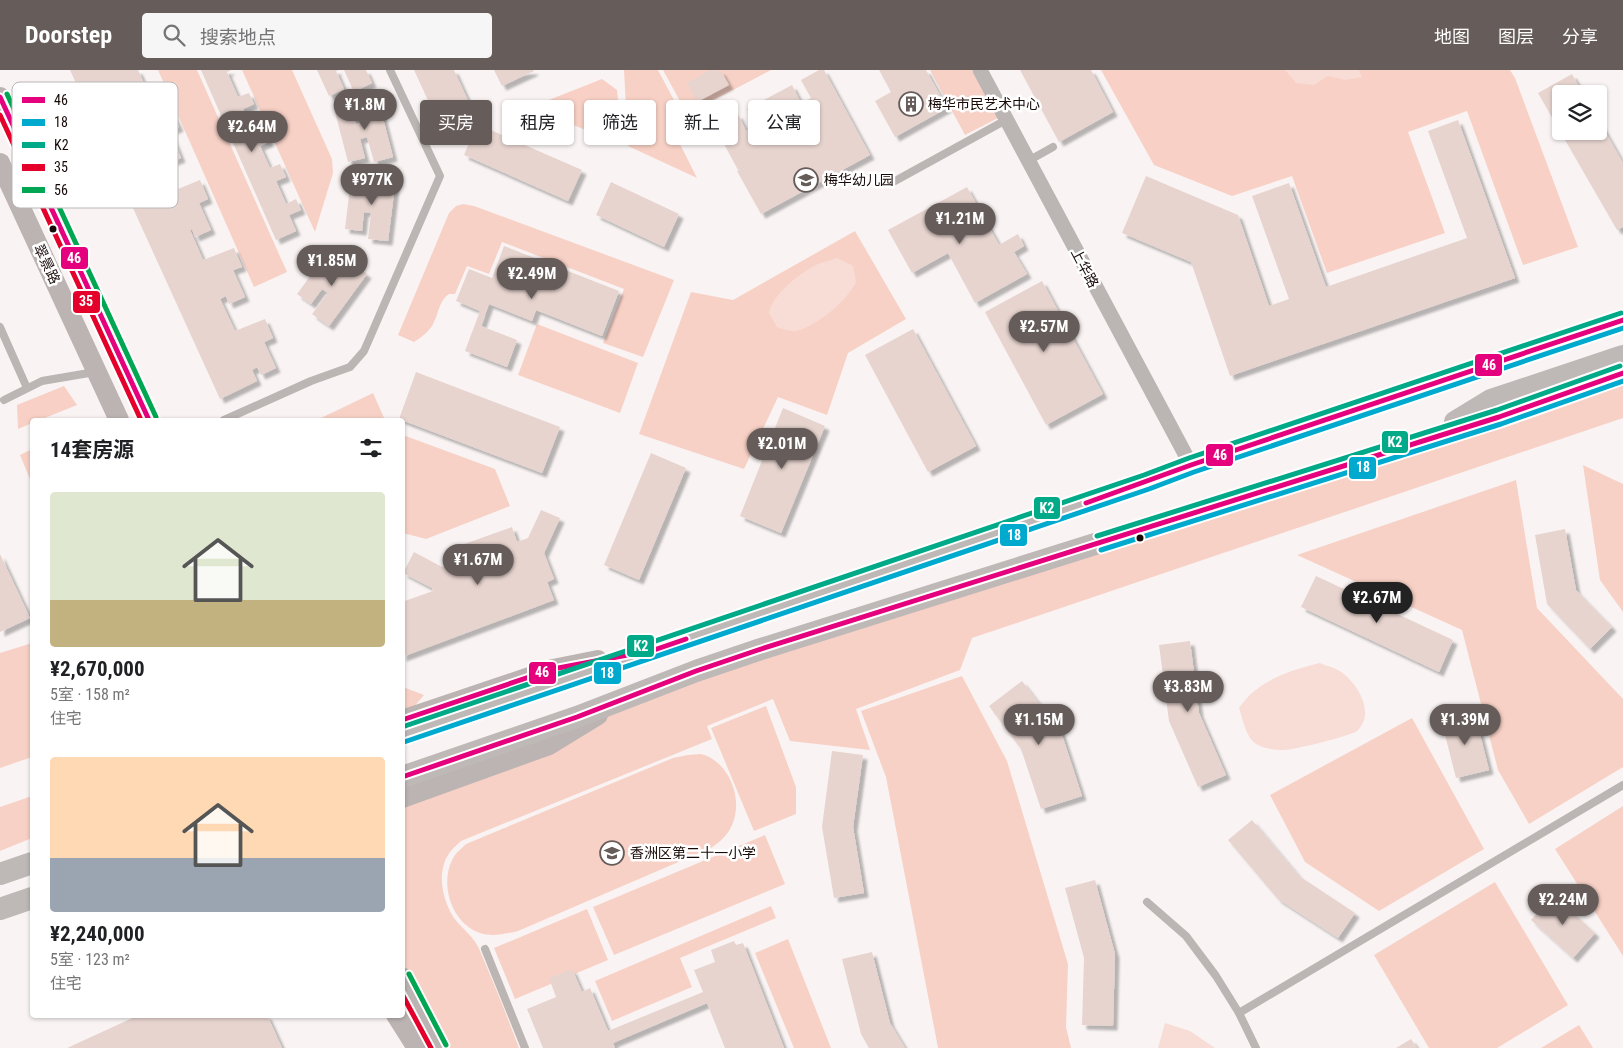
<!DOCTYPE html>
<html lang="zh">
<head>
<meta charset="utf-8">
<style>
	body { margin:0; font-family:"Roboto Condensed","Noto Sans SC",sans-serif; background:#f6f6f6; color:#202124; height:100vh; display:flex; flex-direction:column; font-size:19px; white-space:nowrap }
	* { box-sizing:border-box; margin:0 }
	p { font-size:16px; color:#757577 }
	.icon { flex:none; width:28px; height:28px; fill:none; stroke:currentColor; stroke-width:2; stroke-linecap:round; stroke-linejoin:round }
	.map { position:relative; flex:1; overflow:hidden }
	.panel { position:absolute; left:30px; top:348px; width:375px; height:600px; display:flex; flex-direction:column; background:#fff; border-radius:5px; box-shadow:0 1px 4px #0004 }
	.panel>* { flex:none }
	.hud { position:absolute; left:420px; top:30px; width:475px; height:45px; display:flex; gap:10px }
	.buttons { position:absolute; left:1552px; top:15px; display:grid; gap:10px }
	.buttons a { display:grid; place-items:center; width:55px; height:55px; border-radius:5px; background:#fff; box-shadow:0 1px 4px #0004; font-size:25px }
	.price { position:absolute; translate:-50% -42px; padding:0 11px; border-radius:18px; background:#665c5a; color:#fff; font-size:16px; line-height:32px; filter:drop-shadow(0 1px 2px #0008) }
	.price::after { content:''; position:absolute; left:50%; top:30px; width:15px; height:11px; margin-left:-8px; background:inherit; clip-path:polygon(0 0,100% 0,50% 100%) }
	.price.selected { background:#222; color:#fff }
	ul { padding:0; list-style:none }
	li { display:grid; align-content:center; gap:10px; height:265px; padding:0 20px }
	li span { display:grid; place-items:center; height:155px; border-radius:5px; color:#555 }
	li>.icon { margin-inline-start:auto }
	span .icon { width:90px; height:90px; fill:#fffc; stroke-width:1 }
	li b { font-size:21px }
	h2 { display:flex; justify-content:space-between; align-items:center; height:60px; padding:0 20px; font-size:21px }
	.pill { padding:0 18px; border-radius:5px; background:#fff; box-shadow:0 1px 4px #0004; font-size:18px; line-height:45px }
	.pill.selected { background:#665c5a; color:#fff }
	header { display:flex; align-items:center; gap:30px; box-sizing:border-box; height:70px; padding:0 25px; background:#665c5a; color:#fff }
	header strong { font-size:24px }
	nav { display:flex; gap:28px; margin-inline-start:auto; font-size:18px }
	.search { width:350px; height:45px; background:#f6f6f6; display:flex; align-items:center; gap:12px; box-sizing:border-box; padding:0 18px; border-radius:5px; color:#757577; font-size:19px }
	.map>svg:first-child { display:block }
</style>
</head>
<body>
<header>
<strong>Doorstep</strong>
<div class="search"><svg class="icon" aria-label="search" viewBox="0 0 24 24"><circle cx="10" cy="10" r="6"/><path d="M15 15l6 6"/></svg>搜索地点</div>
<nav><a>地图</a><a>图层</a><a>分享</a></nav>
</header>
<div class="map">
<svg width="1623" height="978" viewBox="0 0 1623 978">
	<defs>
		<filter id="shadow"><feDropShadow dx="4.5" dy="4.5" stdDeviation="1" flood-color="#0004"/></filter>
	</defs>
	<rect width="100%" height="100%" fill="#f9f4f3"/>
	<g fill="#f8d1c6">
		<polygon points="158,0 197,0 287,202 254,217"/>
		<polygon points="242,0 292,0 332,89 333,103 315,162"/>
		<polygon points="624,0 658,0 685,51 672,58 697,108 628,76"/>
		<polygon points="663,0 771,0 687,44"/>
		<polygon points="930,0 972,0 998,48 965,65"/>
		<path d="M463,134l11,2 200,74 -31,77 -40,-14 21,-54 -122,-47 -13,32 -22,-8 -12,28h-6c-10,7 -10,18 -15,28 -3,8 -12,15 -20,20l-16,-7 51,-122 7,-7z"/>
		<polygon points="855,161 906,249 848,283 827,345 778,327 744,399 639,364 691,222 733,230"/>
		<polygon points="537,254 638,293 620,343 518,305"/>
		<path d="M1623,305v43l-651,220 -12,32 -104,39 14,41 -80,-9 -17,-42 -66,27 5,13 -251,102c-4,4 -8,7 -11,11 -14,19 -8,48 4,66 8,11 21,19 26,33 14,32 27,65 39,97h-80l-36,-71 -1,-179 222,-99z"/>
		<polygon points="373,323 385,350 322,350 321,348"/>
		<polygon points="403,365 495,399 510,436 426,469 403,463"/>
		<polygon points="32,379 32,414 20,385"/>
		<polygon points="1583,395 1623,414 1623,542 1600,510"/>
		<polygon points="1516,410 1537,538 1623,629 1623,697 1529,754 1498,700 1462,560 1297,485"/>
		<polygon points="32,573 32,687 0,698 0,583"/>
		<polygon points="962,606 1007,691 1068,894 1066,957 1071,978 938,978 886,707 861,641"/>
		<polygon points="403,617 424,625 413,638 403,641"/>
		<polygon points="766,636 796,717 796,744 754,761 711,658"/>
		<polygon points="1412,648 1484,779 1379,841 1305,792 1270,725"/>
		<path d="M701,684c28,7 43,45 31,71 -4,10 -12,17 -21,23l-193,83c-12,3 -26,6 -38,2 -30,-10 -42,-53 -25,-78 3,-4 8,-8 11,-11l207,-86 15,-3z"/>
		<polygon points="32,726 32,768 0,781 0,737"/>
		<polygon points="1623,736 1623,886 1555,779"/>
		<polygon points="765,765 785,814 614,885 593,837"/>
		<polygon points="1495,812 1568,935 1497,978 1429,978 1374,885"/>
		<polygon points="771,836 776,848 680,888 692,917 612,951 595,911"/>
		<polygon points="587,839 608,890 515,929 494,878"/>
		<polygon points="788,869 831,978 794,978 755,883"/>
		<polygon points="1579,955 1593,978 1541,978"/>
	</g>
	<g fill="#f8d0c5">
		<polygon points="1101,0 1510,0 1515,8 1578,177 1523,195 1467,41 1408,62 1445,163 1327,203 1292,106 1232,126 1154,95"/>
		<polygon points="602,9 617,20 621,60 609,70 531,37"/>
		<polygon points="64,316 77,335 40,350 32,350 32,353 18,359 17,335"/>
	</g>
	<g fill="#f8ddd6">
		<polygon points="1285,0 1359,0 1362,7 1345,10 1328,6 1314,15 1296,13"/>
		<path d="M837,188l16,8 3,16c-9,19 -39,44 -60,49 -5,1 -13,-2 -19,-4l-8,-14c3,-18 29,-38 45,-47 7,-4 16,-5 23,-8z"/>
		<path d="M1320,593c6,3 13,4 18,7 18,10 39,43 19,61 -6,5 -64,19 -73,19 -9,0 -19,-1 -26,-5 -12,-6 -15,-25 -19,-37 18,-27 51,-38 81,-45z"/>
		<polygon points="1165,953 1190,961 1215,978 1158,978"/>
	</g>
	<g fill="#e7d4cf" filter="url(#shadow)">
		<polygon points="70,0 138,0 147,20 131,26 142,50 170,38 179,57 170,61 181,88 166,94 163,87 159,89 173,121 200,110 208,129 199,133 211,160 195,167 192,159 190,160 203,190 234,178 242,197 233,200 245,227 229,234 226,226 220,229 235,261 265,249 273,268 264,272 276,298 261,305 257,297 252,300 257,311 220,329"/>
		<polygon points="201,0 231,0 227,2 238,27 249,23 254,34 243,39 254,62 263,58 269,72 260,76 270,98 280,94 286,107 276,111 286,134 296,129 301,140 289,145 296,161 276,170"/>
		<polygon points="317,0 339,0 336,1 344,19 329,26"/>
		<polygon points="344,0 366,0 372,13 354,22"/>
		<polygon points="414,0 454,0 470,35 437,50"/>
		<polygon points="494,0 533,0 534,1 502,16"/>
		<polygon points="710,0 721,1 729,15 697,32 687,13"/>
		<polygon points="819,0 824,0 870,85 761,144 737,101 777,80 738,100 715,57 738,44 746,61 756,56 747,39 792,15 801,33 811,28 801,10"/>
		<polygon points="879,0 926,0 947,38 895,67 875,31 891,22"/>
		<polygon points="1020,0 1091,0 1113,42 1059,72"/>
		<polygon points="1572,4 1583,24 1561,24 1561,61 1599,61 1599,51 1623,93 1623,157 1617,160 1538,23"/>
		<polygon points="377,25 393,87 374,92 367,67 360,69 365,88 348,92 335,42 352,38 356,54 361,53 355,30"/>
		<polygon points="1458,50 1515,208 1230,306 1191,192 1122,163 1146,106 1238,145 1269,236 1289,229 1252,126 1289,113 1326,217 1467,168 1428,61"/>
		<polygon points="477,54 582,100 568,131 464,85"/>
		<polygon points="374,104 396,107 388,171 368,169 371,143 364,142 362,161 345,159 351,108 368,110 366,127 371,127"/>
		<polygon points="611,112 679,144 664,177 596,145"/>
		<polygon points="967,117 999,175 1018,164 1024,176 1014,182 1027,204 975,233 948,183 912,203 888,160"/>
		<polygon points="504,176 619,221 602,266 536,240 532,251 489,234 481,256 517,270 507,297 465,281 480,241 456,231 469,199 492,208"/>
		<polygon points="327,183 341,193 331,207 335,210 349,191 367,204 329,256 312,244 328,223 322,219 311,234 297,224"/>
		<polygon points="1042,211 1103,324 1046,355 985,242"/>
		<polygon points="913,259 976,376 928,402 865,285"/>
		<polygon points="416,302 560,357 542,403 399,349"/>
		<polygon points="783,338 825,356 781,463 740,446"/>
		<polygon points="651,383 686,398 639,510 604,495"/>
		<polygon points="541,440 560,448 544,483 554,509 547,512 554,530 402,587 402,532 433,521 432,518 403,503 414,482 442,497 461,490 456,477 512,457 517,472 528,468"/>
		<polygon points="1565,459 1576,520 1612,557 1590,579 1547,534 1535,465"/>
		<polygon points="0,484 30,548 0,562"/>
		<polygon points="1316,506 1453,570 1439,602 1301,537"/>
		<polygon points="1190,571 1199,643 1226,705 1198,717 1169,651 1159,575"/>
		<polygon points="1022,611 1061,662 1082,726 1041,739 1021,679 989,636"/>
		<polygon points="1475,645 1489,700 1456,708 1442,653"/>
		<polygon points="832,681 863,685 853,757 864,823 834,828 822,757"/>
		<polygon points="1252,750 1299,806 1355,843 1338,868 1278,829 1228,770"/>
		<polygon points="1095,810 1115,884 1113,956 1082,955 1084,888 1065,818"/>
		<polygon points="1553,825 1595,863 1573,888 1531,850"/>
		<polygon points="734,871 736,875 743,873 784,978 725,978 707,933 613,973 615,978 543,978 527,939 556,927 549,908 572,899 582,922 590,918 608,961 703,922 694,900 715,892 711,880"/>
		<polygon points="872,882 890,953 905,978 869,978 861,964 842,889"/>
		<polygon points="139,945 267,945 282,978 67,978"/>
		<polygon points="1411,969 1417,978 1396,978"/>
	</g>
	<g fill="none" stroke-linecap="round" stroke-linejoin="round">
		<g stroke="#bbb6b4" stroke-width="8">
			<polyline points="1028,91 1053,77"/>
			<polyline points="895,111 1006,50"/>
			<polyline points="0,257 27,318"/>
			<polyline points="4,330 42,311 95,302"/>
			<polyline points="224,350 311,311 350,297 364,281 440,106 390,0"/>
			<polyline points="1147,832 1186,866 1216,906 1239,943"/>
			<polyline points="485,879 525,978"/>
			<polyline points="1256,978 1239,943 1623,715"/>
		</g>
		<polyline stroke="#bbb6b4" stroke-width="15" points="980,0 1191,395"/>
		<g stroke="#bbb4b3" stroke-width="20">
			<polyline points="0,27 149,350"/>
			<polyline points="0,93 119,350"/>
			<polyline points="402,650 553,599 598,590"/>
			<polyline points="402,728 549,675 598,645"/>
			<polyline points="402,907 439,978"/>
			<polyline points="396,945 417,978"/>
		</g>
		<g stroke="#beb8b7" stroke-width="22">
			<polyline points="1455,352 1491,330 1623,286"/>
			<polyline points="402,665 1147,412 1191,395 1623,250"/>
			<polyline points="402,707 577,647 696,601 758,580 1499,347 1623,303"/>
			<polyline points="0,804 32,793"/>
			<polyline points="0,839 32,828"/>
		</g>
		<g stroke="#fff" stroke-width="9">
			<g id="bus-1">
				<polyline points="0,27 149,350"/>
				<polyline points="1086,433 1191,395 1623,250"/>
				<polyline points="402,650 553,599 654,580 686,569"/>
				<polyline points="402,707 577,647 696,601 758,580 1499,347 1623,303"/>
			</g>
		</g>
		<g stroke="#fff" stroke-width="9">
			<g id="bus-2">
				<polyline points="1101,480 1501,354 1623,311"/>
				<polyline points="404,672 1149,419 1194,402 1623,258"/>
			</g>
		</g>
		<g stroke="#fff" stroke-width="9">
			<g id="bus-3">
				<polyline points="1097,466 1497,340 1620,296"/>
				<polyline points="402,657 1144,405 1189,388 1621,243"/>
			</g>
		</g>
		<g stroke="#fff" stroke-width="9">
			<g id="bus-4">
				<polyline points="0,45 141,350"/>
				<polyline points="402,924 431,978"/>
			</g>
		</g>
		<g stroke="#fff" stroke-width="9">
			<g id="bus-5">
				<polyline points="7,24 156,347"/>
				<polyline points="409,904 446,975"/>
			</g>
		</g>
		<use href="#bus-1" stroke="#e5007d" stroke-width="5"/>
		<use href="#bus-2" stroke="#00a9ce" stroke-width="5"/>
		<use href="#bus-3" stroke="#0a8" stroke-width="5"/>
		<use href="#bus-4" stroke="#e4002b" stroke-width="5"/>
		<use href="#bus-5" stroke="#00a651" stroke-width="5"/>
	</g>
	<defs>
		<g id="building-ring" transform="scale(1.25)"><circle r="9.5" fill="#fff" stroke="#665c5a" stroke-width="1.5"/><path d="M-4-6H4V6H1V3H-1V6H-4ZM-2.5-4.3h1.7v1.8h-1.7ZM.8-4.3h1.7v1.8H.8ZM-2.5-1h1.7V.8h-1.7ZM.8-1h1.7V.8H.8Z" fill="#665c5a"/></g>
		<g id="school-ring" transform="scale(1.25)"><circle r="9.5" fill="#fff" stroke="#665c5a" stroke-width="1.5"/><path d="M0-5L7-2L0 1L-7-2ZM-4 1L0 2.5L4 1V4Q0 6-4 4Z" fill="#665c5a"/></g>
	</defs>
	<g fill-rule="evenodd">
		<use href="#building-ring" x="911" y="34"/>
		<use href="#school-ring" x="806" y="110"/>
		<use href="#school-ring" x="612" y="783"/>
	</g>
	<g fill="#170a07" stroke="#fff" stroke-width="2">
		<circle cx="53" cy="159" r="4.5"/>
		<circle cx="1140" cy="468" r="4.5"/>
	</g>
	<g text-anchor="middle" stroke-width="5" stroke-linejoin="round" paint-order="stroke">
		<g font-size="14" fill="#170a07" stroke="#fff" text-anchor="start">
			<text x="928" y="39">梅华市民艺术中心</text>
			<text x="824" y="115">梅华幼儿园</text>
			<text x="630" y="788">香洲区第二十一小学</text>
		</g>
		<g font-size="14" fill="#170a07" stroke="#fff">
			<text transform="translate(47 194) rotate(65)" y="5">翠景路</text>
			<text transform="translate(1085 198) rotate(62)" y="5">上华路</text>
		</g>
	</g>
	<rect x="12" y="12" width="166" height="126" rx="8" fill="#fff" stroke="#b9b6b5" stroke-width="1"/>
	<rect x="22" y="27" width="23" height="6" fill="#e5007d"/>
	<rect x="22" y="49" width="23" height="7" fill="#00a9ce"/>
	<rect x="22" y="72" width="23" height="6" fill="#0a8"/>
	<rect x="22" y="94" width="23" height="7" fill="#e4002b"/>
	<rect x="22" y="117" width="23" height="6" fill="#00a651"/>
	<g font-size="14" fill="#170a07">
		<text x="54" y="35">46</text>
		<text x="54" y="57">18</text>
		<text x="54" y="80">K2</text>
		<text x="54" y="102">35</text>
		<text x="54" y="125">56</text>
	</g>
	<g stroke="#fff" stroke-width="2">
		<rect x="60" y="176" width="29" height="24" rx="5" fill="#e5007d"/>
		<rect x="72" y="220" width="29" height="24" rx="5" fill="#e4002b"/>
		<rect x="1474" y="283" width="29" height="24" rx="5" fill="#e5007d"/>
		<rect x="1381" y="360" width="28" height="24" rx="5" fill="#0a8"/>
		<rect x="1205" y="373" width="29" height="24" rx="5" fill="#e5007d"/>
		<rect x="1348" y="386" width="29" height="24" rx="5" fill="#00a9ce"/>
		<rect x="1033" y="426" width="28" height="24" rx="5" fill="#0a8"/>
		<rect x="999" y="453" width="29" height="24" rx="5" fill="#00a9ce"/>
		<rect x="626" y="564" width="29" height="24" rx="5" fill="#0a8"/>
		<rect x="528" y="591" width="29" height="24" rx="5" fill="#e5007d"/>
		<rect x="593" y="591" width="29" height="24" rx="5" fill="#00a9ce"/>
	</g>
	<g font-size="14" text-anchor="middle" font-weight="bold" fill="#fff">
		<text x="74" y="193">46</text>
		<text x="86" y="236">35</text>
		<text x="1489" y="300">46</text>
		<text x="1395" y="377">K2</text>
		<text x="1220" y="390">46</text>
		<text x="1363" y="402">18</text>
		<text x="1047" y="443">K2</text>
		<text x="1014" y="470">18</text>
		<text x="641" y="581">K2</text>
		<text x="542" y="607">46</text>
		<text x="607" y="608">18</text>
	</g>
</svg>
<div class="buttons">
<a><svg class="icon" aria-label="layers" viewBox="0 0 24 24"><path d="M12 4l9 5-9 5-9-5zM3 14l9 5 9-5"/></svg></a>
</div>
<b class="price" style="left:365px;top:61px">¥1.8M</b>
<b class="price" style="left:252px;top:83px">¥2.64M</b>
<b class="price" style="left:372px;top:136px">¥977K</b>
<b class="price" style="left:960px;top:175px">¥1.21M</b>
<b class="price" style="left:332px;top:217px">¥1.85M</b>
<b class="price" style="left:532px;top:230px">¥2.49M</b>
<b class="price" style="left:1044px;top:283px">¥2.57M</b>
<b class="price" style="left:782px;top:400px">¥2.01M</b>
<b class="price" style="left:478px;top:516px">¥1.67M</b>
<b class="price selected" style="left:1377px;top:554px">¥2.67M</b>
<b class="price" style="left:1188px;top:643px">¥3.83M</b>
<b class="price" style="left:1039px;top:676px">¥1.15M</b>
<b class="price" style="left:1465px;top:676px">¥1.39M</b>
<b class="price" style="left:1563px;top:856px">¥2.24M</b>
<div class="hud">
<a class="pill selected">买房</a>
<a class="pill">租房</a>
<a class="pill">筛选</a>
<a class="pill">新上</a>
<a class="pill">公寓</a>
</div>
<section class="panel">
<h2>14套房源<svg class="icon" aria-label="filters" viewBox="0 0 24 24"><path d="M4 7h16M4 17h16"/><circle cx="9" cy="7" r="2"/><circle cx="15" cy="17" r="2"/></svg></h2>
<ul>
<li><span style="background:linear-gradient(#dfe7d0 70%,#c2b280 0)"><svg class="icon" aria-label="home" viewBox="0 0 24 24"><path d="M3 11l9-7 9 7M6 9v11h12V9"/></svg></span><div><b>¥2,670,000</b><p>5室 · 158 m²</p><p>住宅</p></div></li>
<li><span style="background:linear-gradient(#ffd9b3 65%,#9aa5b1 0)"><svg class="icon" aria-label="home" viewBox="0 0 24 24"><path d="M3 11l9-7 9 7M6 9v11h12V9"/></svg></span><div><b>¥2,240,000</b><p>5室 · 123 m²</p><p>住宅</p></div></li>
</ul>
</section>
</div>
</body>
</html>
